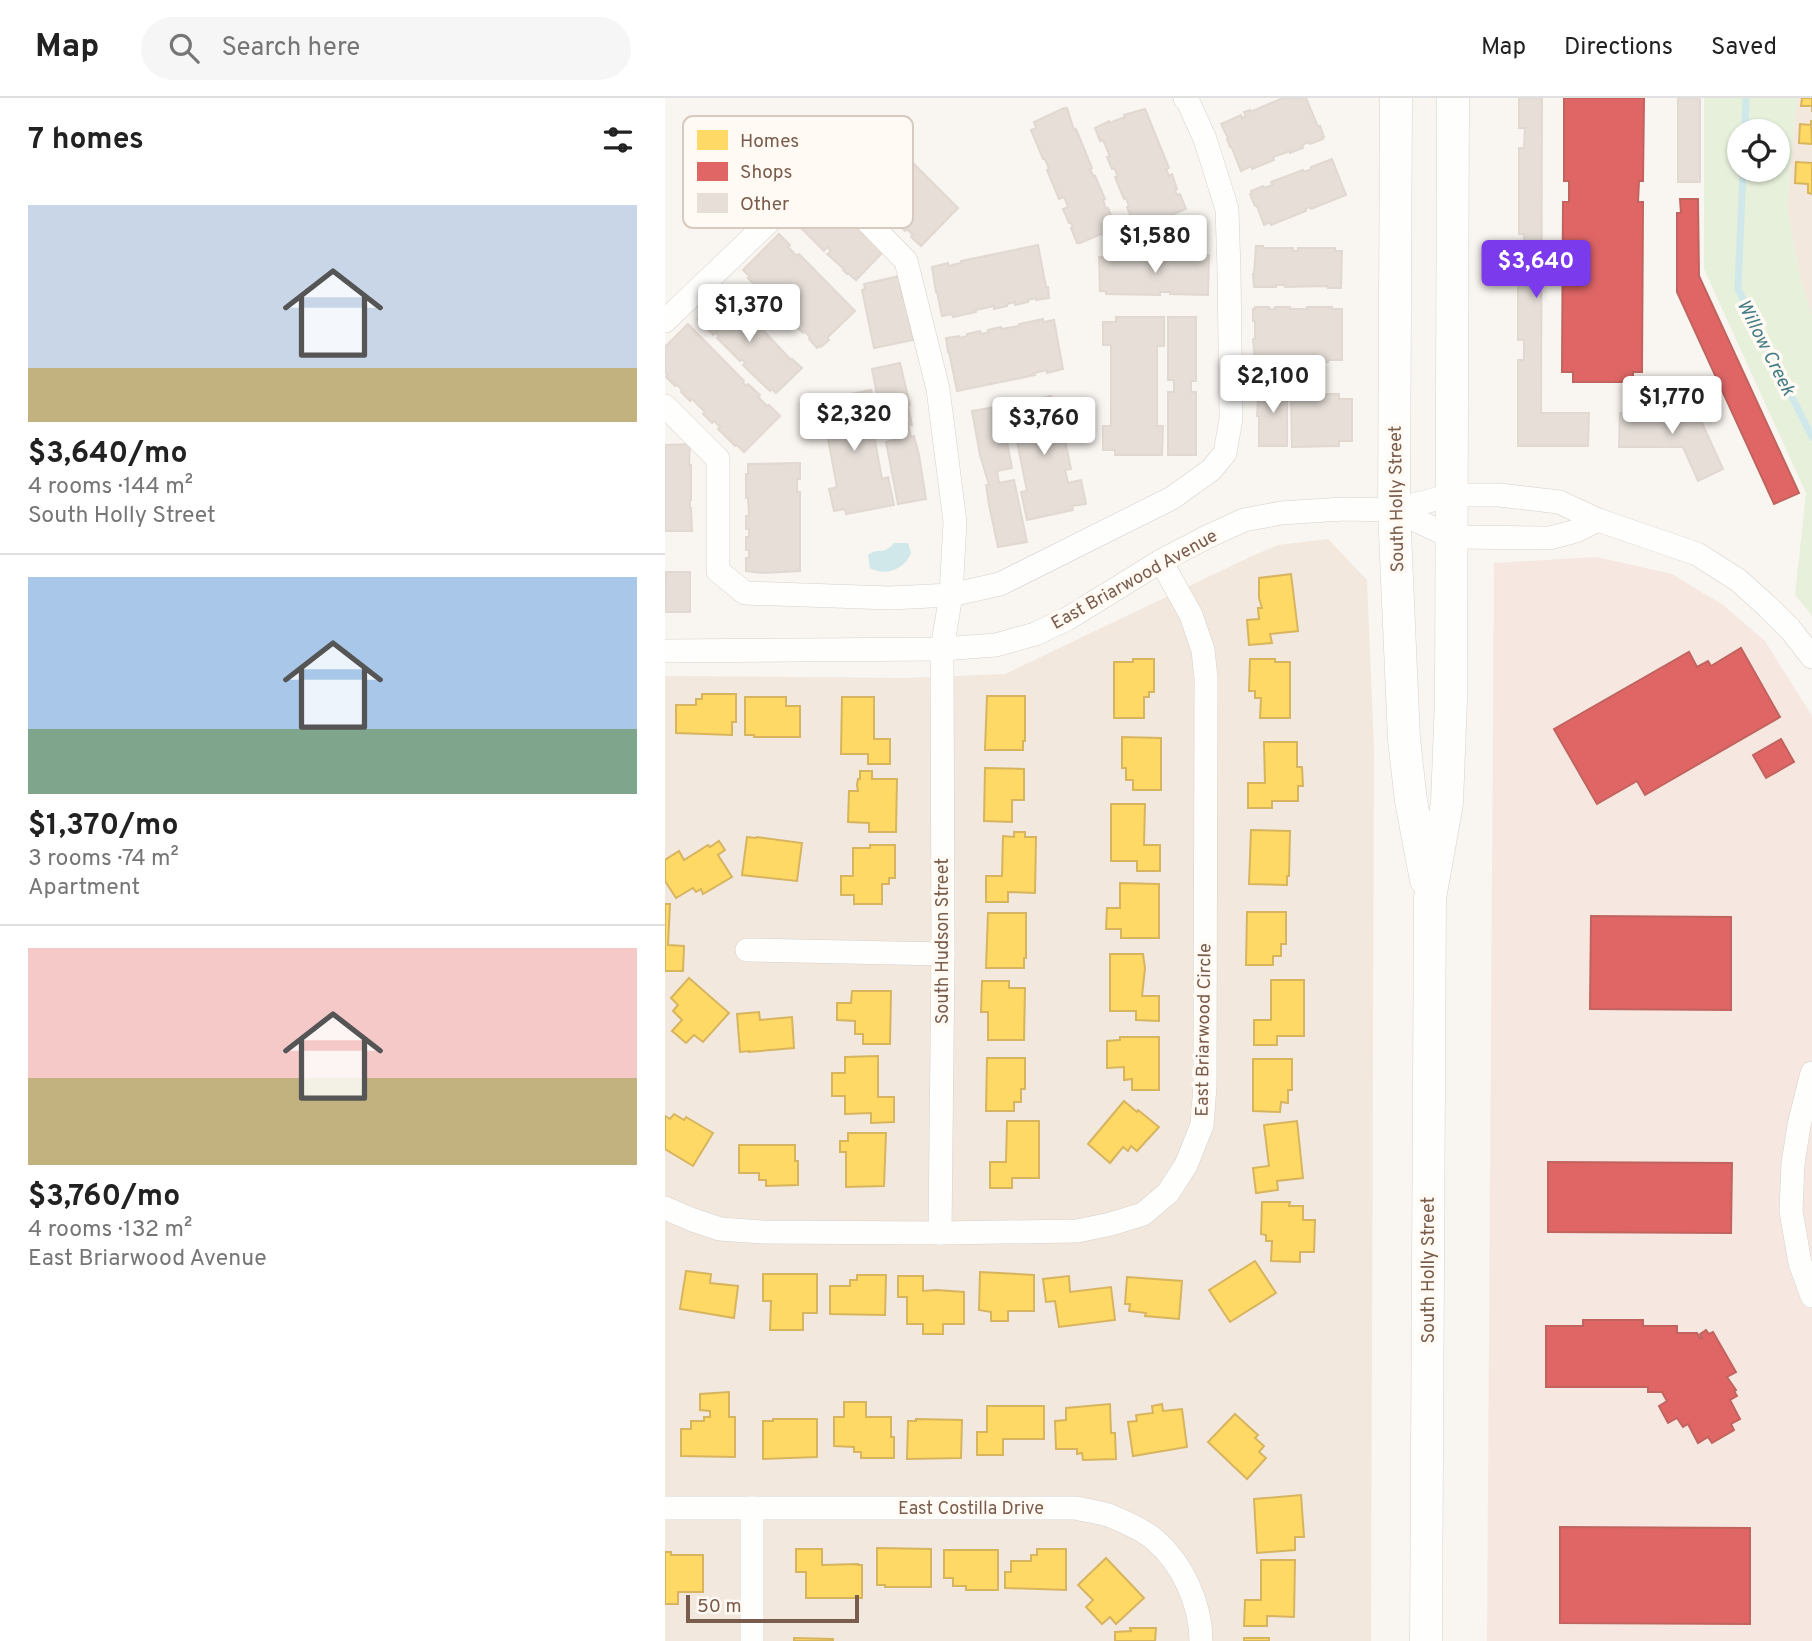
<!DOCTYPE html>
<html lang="en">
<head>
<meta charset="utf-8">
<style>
	body { margin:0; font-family:Overpass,sans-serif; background:#f6f6f6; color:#222; height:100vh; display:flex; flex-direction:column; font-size:26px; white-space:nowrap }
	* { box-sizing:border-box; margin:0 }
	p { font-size:23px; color:#767676 }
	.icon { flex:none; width:38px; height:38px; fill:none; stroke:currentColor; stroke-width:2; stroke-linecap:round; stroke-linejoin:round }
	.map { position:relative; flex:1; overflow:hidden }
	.sheet { display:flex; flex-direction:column; background:#fff; width:665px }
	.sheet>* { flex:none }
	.controls { position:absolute; left:1062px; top:21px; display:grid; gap:14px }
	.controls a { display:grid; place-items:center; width:63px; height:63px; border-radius:50%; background:#fff; box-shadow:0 2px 5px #0004; font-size:35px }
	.scale { position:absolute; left:21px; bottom:18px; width:173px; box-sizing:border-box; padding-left:7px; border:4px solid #7a5c4d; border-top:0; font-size:19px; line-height:24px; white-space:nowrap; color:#7a5c4d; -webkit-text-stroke:5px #fffaf3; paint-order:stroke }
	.price { position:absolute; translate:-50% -60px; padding:0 16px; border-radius:7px; background:#fff; color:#222; font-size:23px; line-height:46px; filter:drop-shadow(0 2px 4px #0008) }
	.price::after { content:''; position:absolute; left:50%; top:42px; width:21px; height:16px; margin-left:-10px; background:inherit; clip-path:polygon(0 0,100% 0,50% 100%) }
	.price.active { background:#7c3aed; color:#fff }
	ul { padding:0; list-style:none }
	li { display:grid; align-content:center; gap:14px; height:371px; padding:0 28px }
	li+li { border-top:2px solid #e0e0e0 }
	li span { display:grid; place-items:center; height:217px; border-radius:0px; color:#555 }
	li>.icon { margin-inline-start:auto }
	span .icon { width:126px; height:126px; fill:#fffc; stroke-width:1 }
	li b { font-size:30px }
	h2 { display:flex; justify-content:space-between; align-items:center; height:84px; padding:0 28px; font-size:30px }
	header { display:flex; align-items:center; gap:42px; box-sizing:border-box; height:98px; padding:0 35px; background:#fff; border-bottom:2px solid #e0e0e0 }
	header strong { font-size:33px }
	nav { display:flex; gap:38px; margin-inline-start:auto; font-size:24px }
	.search { width:490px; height:63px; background:#f6f6f6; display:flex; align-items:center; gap:18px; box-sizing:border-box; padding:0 24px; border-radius:38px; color:#767676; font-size:26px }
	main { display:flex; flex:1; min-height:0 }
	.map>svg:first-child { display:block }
</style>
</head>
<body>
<header>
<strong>Map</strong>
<div class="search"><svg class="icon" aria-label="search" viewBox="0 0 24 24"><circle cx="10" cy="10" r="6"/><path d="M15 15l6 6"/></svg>Search here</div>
<nav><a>Map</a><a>Directions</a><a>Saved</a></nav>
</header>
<main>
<section class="sheet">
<h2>7 homes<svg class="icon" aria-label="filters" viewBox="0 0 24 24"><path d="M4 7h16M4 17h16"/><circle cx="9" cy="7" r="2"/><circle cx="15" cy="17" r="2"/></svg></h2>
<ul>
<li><span style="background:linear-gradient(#c9d6e8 75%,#c2b280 0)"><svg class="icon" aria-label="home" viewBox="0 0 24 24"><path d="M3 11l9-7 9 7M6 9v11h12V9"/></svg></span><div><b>$3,640/mo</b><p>4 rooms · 144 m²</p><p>South Holly Street</p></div></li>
<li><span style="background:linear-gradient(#a9c7e8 70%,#7fa58c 0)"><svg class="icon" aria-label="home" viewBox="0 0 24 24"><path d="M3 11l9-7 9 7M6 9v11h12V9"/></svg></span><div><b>$1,370/mo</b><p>3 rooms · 74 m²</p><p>Apartment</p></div></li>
<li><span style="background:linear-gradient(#f6c9c9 60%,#c2b280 0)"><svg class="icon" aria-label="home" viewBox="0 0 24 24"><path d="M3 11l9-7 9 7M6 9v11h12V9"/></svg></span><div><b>$3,760/mo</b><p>4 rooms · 132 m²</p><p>East Briarwood Avenue</p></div></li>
</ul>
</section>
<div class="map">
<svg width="1147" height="1543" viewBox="0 0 1147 1543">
	<rect width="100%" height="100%" fill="#f9f5f0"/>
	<g fill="#f2e8de">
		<polygon points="1132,0 1147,0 1147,222 1135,179 1122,109"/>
		<polygon points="663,441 702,482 709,650 706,1543 0,1543 0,578 240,580 340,576 585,459 613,447"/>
	</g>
	<polygon fill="#f6e8e1" points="931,459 1007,476 1058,507 1100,543 1147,618 1147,1543 822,1543 829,465"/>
	<path fill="#e7f0db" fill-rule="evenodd" d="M1039,0h93l-10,109 13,70 12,39v300l-17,-21 11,-102 -102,-224zM1074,33h39v39h-39z"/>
	<path fill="#d0e8ea" d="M229,445h14l3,10c-6,16 -26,24 -41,15l-2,-13c10,-8 15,1 26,-12z"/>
	<g fill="#ffd966" stroke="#d7b45e" stroke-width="2">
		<polygon points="1137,0 1147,0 1147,14 1147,8 1136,8"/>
		<polygon points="1146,22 1147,46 1134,45 1135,26 1146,27"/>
		<polygon points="1131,64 1147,65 1147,96 1143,95 1143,86 1130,85"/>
		<polygon points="626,476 633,533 605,536 607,545 584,547 582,522 594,521 593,510 597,510 594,500 594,480"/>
		<polygon points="468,561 489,561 489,594 484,594 484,599 479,599 479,620 449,620 449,564 468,564"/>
		<polygon points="585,561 610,561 610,564 625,564 625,620 595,620 596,600 590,600 590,593 584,593"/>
		<polygon points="37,596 71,596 71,624 67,624 67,637 11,635 11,607 31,607 31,601 37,601"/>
		<polygon points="322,598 360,598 360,643 358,643 358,652 320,652"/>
		<polygon points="80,599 121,599 121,608 135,608 135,639 89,639 89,637 80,637"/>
		<polygon points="177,599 209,599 209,641 225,641 225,666 203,666 203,656 176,656"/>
		<polygon points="457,639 496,640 496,692 468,692 468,682 461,682 461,670 457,670"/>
		<polygon points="599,644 632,644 632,669 637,669 638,688 633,688 633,703 607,703 607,710 583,710 583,685 600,685"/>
		<polygon points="320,670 359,671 359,702 347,702 347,724 319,723"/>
		<polygon points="195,673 207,673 207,681 232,681 231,734 204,734 204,725 183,724 184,693 193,693 192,687 193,681 195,681"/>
		<polygon points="446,706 480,706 479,747 495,747 495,773 472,773 472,763 446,763"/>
		<polygon points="586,732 625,733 624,778 622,778 622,787 584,786"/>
		<polygon points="349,734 360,734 360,739 371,739 370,795 343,794 343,804 321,804 321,778 337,778 338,738 349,739"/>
		<polygon points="82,739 91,740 92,739 137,745 132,783 77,777"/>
		<polygon points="54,743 60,752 53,757 67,779 38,796 36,791 31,794 28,790 11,800 0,783 0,762 14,753 19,762 43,747 45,749"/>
		<polygon points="205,747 230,747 230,780 224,780 224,786 217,786 217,806 189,806 189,797 176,797 176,778 188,778 188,750 205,750"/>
		<polygon points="455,785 494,786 494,840 456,840 456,831 441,831 442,810 455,810"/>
		<polygon points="0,806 5,806 3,847 19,848 18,873 0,873"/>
		<polygon points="582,814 621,814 621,846 616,846 616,858 608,858 608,867 581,867"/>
		<polygon points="323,815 361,815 361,860 359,860 359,870 321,870"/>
		<polygon points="445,856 478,856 480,870 477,898 494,898 494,923 471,922 471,913 445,913"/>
		<polygon points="24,880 64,915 38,944 29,937 21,945 7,933 17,922 8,913 13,907 6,900"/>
		<polygon points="606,882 639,882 639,938 612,938 612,947 589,947 589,922 606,922"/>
		<polygon points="317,883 344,883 344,890 360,890 359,942 323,942 323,914 316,914"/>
		<polygon points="187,893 226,893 225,946 198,946 198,936 190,936 190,923 172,922 172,905 186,905"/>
		<polygon points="94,914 95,922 127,919 129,950 84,954 84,953 75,954 72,916"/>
		<polygon points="455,939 494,939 494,992 467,992 467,981 459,982 459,969 442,970 442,943 455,942"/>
		<polygon points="213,958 213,999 229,999 229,1024 206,1025 206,1015 180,1016 180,998 167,998 167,975 180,975 180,959"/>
		<polygon points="322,960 360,960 360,991 356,991 356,1004 349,1004 349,1013 321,1013"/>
		<polygon points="588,961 627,961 627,992 623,992 623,1005 616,1004 615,1014 588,1013"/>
		<polygon points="459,1003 472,1014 473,1012 494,1029 472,1053 466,1048 463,1053 458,1049 445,1065 423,1046"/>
		<polygon points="9,1016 19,1022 21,1019 48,1035 28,1068 0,1051 0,1018 5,1021"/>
		<polygon points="342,1023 374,1023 374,1080 347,1080 347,1090 325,1090 325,1064 341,1064"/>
		<polygon points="632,1023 638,1080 612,1083 613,1092 591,1095 588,1070 604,1068 599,1027"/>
		<polygon points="183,1035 221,1035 219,1088 181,1089 181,1054 175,1054 175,1043 183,1043"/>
		<polygon points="74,1047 130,1047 130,1063 133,1063 133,1087 101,1088 101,1082 94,1082 94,1075 74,1075"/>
		<polygon points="597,1104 625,1104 624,1108 638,1108 638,1122 650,1122 649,1154 635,1154 635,1164 606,1163 607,1143 601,1143 601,1137 596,1136"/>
		<polygon points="590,1163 611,1195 565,1224 544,1192"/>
		<polygon points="21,1173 46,1176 45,1185 73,1188 69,1220 15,1211"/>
		<polygon points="315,1174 369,1177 369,1213 343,1213 343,1223 326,1223 326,1214 314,1212"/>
		<polygon points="98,1176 152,1176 152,1215 138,1215 138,1232 105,1232 106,1203 98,1203"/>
		<polygon points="192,1177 221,1177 220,1217 165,1216 165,1188 185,1188 185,1182 192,1182"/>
		<polygon points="233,1178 258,1178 258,1193 271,1192 299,1194 299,1226 278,1226 278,1236 258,1236 258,1226 242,1226 242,1199 233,1199"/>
		<polygon points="404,1178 405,1194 446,1189 450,1222 394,1229 390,1203 381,1204 378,1181"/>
		<polygon points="462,1179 517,1183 514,1221 480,1218 481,1215 464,1213 465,1206 460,1206"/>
		<polygon points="64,1294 64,1319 70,1319 70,1359 16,1358 16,1331 26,1331 26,1323 39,1323 39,1319 45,1319 45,1313 35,1312 35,1296"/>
		<polygon points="179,1304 201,1304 201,1319 226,1319 226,1339 229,1339 229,1360 196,1360 196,1354 189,1354 189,1349 169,1348 169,1319 179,1319"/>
		<polygon points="445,1306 446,1335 450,1335 451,1361 418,1362 417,1355 412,1356 412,1351 391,1351 390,1323 401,1322 401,1310"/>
		<polygon points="497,1306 498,1313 517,1311 522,1349 468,1358 463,1324 472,1323 471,1317 488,1315 487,1308"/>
		<polygon points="322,1308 379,1308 379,1341 338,1341 338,1357 312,1357 312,1334 322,1334"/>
		<polygon points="570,1316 593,1337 590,1340 599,1348 594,1354 601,1360 582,1381 543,1344"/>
		<polygon points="108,1321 152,1321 152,1359 98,1361 98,1323 108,1323"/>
		<polygon points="251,1321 297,1322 296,1360 242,1361 243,1323 251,1323"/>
		<polygon points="636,1397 639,1439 630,1439 630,1452 592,1455 589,1401"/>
		<polygon points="212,1450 266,1451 266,1489 220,1489 220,1487 212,1487"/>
		<polygon points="131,1451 157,1451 157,1467 193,1466 193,1467 197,1467 197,1500 141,1500 141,1474 131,1474"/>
		<polygon points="372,1451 401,1451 401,1492 340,1490 340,1474 346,1474 346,1463 366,1463 366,1457 372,1457"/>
		<polygon points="279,1452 333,1452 333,1492 301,1492 301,1488 288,1488 288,1480 279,1480"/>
		<polygon points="0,1454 6,1454 6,1457 38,1457 38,1494 13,1494 13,1506 0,1506"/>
		<polygon points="441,1460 479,1500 451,1526 445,1519 437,1526 421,1509 428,1502 413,1487"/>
		<polygon points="596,1462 630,1462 629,1519 602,1518 602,1528 579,1528 580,1502 596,1502"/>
		<polygon points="465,1530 491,1530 490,1543 450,1543 450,1534 466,1533"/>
		<polygon points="129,1540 168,1541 168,1543 129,1543"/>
		<rect x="579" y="1540" width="25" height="3"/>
	</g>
	<g fill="#e06666" stroke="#c1635e" stroke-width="2">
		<polygon points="899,0 979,0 978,83 974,83 973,104 978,104 977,274 968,274 968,284 908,284 908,274 897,274 898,104 904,104 904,83 899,83"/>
		<polygon points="1015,101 1033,101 1034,178 1134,395 1109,406 1012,194 1012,115 1016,115"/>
		<polygon points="1076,550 1115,619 980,697 972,683 932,706 889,631 1024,554 1032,569 1043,563 1046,568"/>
		<polygon points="1116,641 1129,664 1101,680 1088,657"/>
		<polygon points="926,818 1066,819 1066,912 925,911"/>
		<polygon points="883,1064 1067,1065 1066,1135 883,1134"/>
		<polygon points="918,1222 978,1222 978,1228 1012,1228 1012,1235 1032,1235 1035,1241 1037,1240 1035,1236 1041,1232 1044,1236 1048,1234 1071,1274 1062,1279 1071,1292 1069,1293 1072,1298 1065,1302 1075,1321 1066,1326 1069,1332 1047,1345 1043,1339 1033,1345 1023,1326 1018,1329 1012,1320 1003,1325 994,1308 1002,1303 997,1294 983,1294 983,1289 881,1289 881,1228 918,1228"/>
		<polygon points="895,1429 1085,1430 1085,1526 895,1525"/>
	</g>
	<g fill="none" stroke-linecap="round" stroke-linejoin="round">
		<g stroke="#d0e8ea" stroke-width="7">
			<polyline points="1080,33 1081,0"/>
			<polyline points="1078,72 1073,191 1147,339"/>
		</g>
	</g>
	<g fill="#e6ded7" stroke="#e2d8d2" stroke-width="2">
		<polygon points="618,0 641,0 653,29 655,28 659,39 657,39 658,41 645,46 644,44 637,47 638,50 625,55 625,53 608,59 609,62 587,71 586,68 576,73 566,48 565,49 562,41 563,40 556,26 576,17 577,20 581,18 579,14 585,12 585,14"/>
		<polygon points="854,0 877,0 876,315 924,315 923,348 853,348 853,262 859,262 859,242 853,242 853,156 859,156 859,136 854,136 854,50 859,50 860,30 854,30"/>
		<rect x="1013" y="0" width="22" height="84"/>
		<polygon points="399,10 400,11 402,10 409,32 411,31 427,70 425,71 429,79 430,78 440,101 438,102 441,111 443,110 451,130 415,145 412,145 406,130 408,130 406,125 404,125 398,111 403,109 399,99 394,101 382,72 384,71 380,61 378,61 366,32 371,30 369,24"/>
		<polygon points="480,11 504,70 501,71 504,78 507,76 512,91 510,92 512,97 515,96 521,111 473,130 469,120 467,121 462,109 464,108 461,100 459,101 450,79 453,78 449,70 447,71 442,59 445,58 438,42 435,43 430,30 444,23 444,25 460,19 459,17"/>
		<polygon points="217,34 235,56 237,54 293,110 256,148 246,139 248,137 242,131 240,133 231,123 233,122 227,116 226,118 216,108 217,106 186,78 188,77 180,69 205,44 206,45"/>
		<polygon points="667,61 681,97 646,111 645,109 640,111 641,113 606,127 605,124 599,127 592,108 590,108 585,96 587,95 586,93 598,88 599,90 608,87 606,84 638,72 639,74 647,71 646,69"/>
		<polygon points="158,93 167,103 166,104 197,132 196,134 202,140 204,138 219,153 191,182 183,175 182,176 178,172 179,171 162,156 166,153 162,149 159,153 133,127 136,123 132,119"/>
		<polygon points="114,136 125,147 123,149 132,158 134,156 190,213 162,240 164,242 156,249 155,248 152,250 144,241 145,239 139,233 138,235 128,226 130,224 125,219 123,220 114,211 115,209 102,196 101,198 83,180 85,179 78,172"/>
		<polygon points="373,147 381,189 383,189 384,200 371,202 371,200 363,202 363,204 350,207 350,204 342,206 342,208 329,211 329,208 311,212 311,214 288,219 287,216 277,218 272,194 271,194 267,169 283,165 283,168 296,165 296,163"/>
		<polygon points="591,148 598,148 598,150 628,150 628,153 633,153 633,150 670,150 670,153 677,153 676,190 663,190 663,188 620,189 620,187 611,187 611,189 589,189 588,176 589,176"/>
		<polygon points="458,157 479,158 513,157 513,159 521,159 521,157 544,157 543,197 505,196 505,194 495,194 495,197 441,196 441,193 435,193 434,159 458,160"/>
		<polygon points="234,178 237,200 239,200 240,202 248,242 209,250 197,192 200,191 199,186"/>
		<polygon points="61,194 96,232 97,231 126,262 127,261 137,270 111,295 107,291 105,293 85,274 78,267 80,265 77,261 75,263 52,240 54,238 51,235 48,237 33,221"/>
		<polygon points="590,209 604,209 604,211 610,211 610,209 625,209 625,211 642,211 642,209 667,209 667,211 677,211 677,262 663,262 663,264 655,264 656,259 648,259 648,262 590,262 588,241 590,241 590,223 588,223 588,211 590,211"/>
		<polygon points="451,219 499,219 499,248 492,248 492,328 498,328 497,357 450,357 450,352 438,352 438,328 446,328 446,247 438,247 438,224 451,224"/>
		<polygon points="503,219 531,219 531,283 526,283 526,294 531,294 531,357 503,357 503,294 509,294 509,282 503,282"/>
		<polygon points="378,221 378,224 389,222 398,271 382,275 382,272 369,275 370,277 292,293 284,254 283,254 281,240 294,238 295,240 302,238 302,236 315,233 316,236 324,234 323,232 336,229 336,231 354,228 354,226"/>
		<polygon points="23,226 79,283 78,285 81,288 83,286 95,297 93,299 102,308 104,307 115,318 79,354 72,347 70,348 53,331 55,329 49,323 47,325 38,316 40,314 27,301 25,303 16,294 17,292 12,287 10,288 1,279 3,277 0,274 0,249"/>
		<polygon points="235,265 245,307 243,308 247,327 243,327 246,339 249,338 254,357 261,401 233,406 221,344 229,342 227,330 219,332 207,271"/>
		<polygon points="594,286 622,286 622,348 594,348 594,318 592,318"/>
		<polygon points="206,292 212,320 206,321 217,381 223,379 229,407 181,416 180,411 169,413 164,391 172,389 161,330 153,332 149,309 161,307 160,301"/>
		<polygon points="626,296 674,296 674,301 687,301 687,343 674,343 674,348 627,349"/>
		<polygon points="386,298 387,303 400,301 404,324 391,327 394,339 399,338 406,371 400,372 403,385 416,382 421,406 407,408 408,412 362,422 356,394 362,393 350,334 345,335 339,308"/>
		<polygon points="1027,303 1058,371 1033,383 1018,349 954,349 955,315 1002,315"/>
		<polygon points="335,308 347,370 332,373 334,385 349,382 362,444 333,449 324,407 321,387 324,387 315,357 307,313"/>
		<polygon points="25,346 24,367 26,367 26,402 25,402 25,410 26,410 27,433 0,433 0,347"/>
		<polygon points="135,365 135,381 132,381 132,394 135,394 135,473 97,475 81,473 81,460 84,460 84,452 81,452 81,439 84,439 84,431 81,431 81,418 84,418 83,400 81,400 81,376 83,376 83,366"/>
		<polygon points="1,474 25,474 25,514 0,514"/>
	</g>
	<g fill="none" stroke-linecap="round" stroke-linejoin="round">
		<g stroke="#d7d1cb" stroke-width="24">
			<g id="street">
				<polyline points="0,223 155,75 241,163 273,291 290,424 286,497 277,551 278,856 275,1135"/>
				<polyline points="0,308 53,361 53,473 80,495 225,500 286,497 335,486 507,400 546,372 560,355 566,321 564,173 562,111 540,41 522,1 520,0"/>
				<polyline points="729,412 787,439 885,440 911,433 933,422"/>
				<polyline points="0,553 277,551 331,547 370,536 402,521 496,463 544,438 579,422 616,415 678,411 729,412 787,397 834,397 894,404 933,422 1032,456 1073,482 1104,510 1125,531 1147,559"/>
				<polyline points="82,852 278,856"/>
				<polyline points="1147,975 1134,1027 1128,1066 1126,1113 1135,1165 1147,1198"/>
				<polyline points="0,1110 28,1122 55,1131 97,1134 275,1135 412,1133 446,1126 478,1116 503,1095 521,1067 537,1027 540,988 541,580 538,552 526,517 496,463"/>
				<path d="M0,1410h411c12,3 26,4 37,9 12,5 33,15 42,23 28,24 46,65 46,101"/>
				<polyline points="87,1410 87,1543"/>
			</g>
		</g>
		<g stroke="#d9d2cb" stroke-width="33">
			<g id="secondary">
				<polyline points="731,0 729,412 739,641 746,703 761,782"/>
				<polyline points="761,1543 765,800 782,705 786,601 788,0"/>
			</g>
		</g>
		<use href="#street" stroke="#fefefd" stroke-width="23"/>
		<use href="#secondary" stroke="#fefefd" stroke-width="32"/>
	</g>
	<g text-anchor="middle" stroke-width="7" stroke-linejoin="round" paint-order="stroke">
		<g font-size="18" fill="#7a5c4d" stroke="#fffaf3">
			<text transform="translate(731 401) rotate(-91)" y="6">South Holly Street</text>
			<text transform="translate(469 481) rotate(-29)" y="6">East Briarwood Avenue</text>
			<text transform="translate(277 843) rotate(-90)" y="6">South Hudson Street</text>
			<text transform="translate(538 932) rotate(-89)" y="6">East Briarwood Circle</text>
			<text transform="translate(763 1172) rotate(-90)" y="6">South Holly Street</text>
			<text x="306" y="1416">East Costilla Drive</text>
		</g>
		<g font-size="19" font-style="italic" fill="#437c86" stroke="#fffaf3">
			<text transform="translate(1102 249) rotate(63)" y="7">Willow Creek</text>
		</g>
	</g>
	<rect x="18" y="18" width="230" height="112" rx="10" fill="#fffaf3" stroke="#d7cbc1" stroke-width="2"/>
	<rect x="32" y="32" width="31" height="20" fill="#ffd966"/>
	<rect x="32" y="64" width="31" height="19" fill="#e06666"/>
	<rect x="32" y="95" width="31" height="20" fill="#e6ded7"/>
	<g font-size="19" fill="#7a5c4d">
		<text x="75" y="49">Homes</text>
		<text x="75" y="80">Shops</text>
		<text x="75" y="112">Other</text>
	</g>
</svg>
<div class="controls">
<a><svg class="icon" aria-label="locate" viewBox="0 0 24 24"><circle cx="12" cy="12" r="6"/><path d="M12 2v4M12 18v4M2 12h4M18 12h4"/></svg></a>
</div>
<div class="scale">50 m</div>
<b class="price" style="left:490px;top:177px">$1,580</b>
<b class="price active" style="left:871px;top:202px">$3,640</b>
<b class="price" style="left:84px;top:246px">$1,370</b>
<b class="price" style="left:608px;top:317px">$2,100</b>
<b class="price" style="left:1007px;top:338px">$1,770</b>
<b class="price" style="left:189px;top:355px">$2,320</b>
<b class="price" style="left:379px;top:359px">$3,760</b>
</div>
</main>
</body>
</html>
